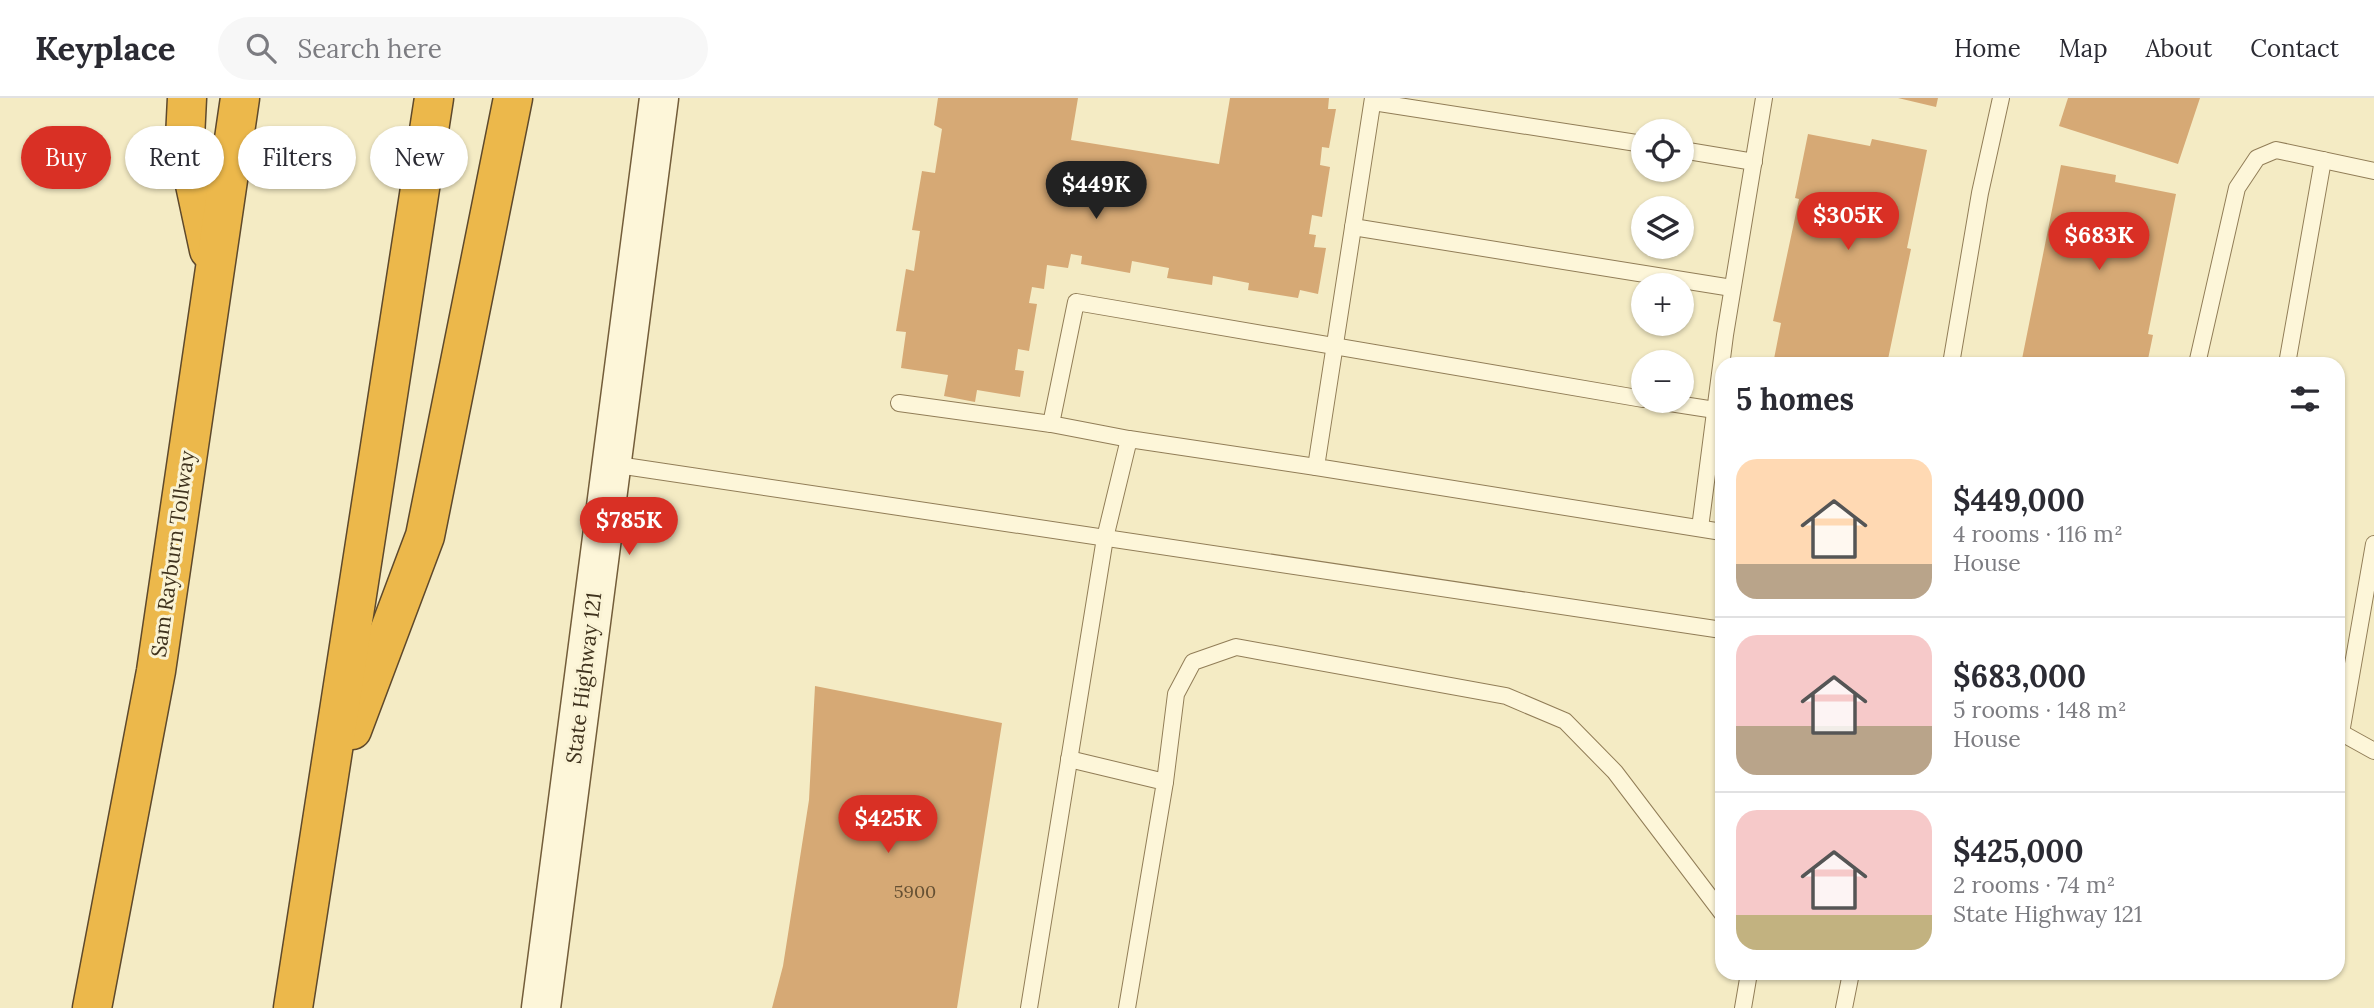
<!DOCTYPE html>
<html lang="en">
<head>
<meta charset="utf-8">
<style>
	body { margin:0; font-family:Lora,serif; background:#f7f7f7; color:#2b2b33; height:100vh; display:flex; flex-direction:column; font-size:26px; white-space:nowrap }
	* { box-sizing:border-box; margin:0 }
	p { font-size:23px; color:#7c7c81 }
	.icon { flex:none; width:38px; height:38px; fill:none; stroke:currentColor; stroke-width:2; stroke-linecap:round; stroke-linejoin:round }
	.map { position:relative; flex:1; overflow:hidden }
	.drawer { position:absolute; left:1715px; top:259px; width:630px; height:623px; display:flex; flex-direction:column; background:#fff; border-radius:21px; box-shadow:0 2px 5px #0004 }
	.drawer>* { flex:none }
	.guide { position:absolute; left:21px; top:28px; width:665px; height:63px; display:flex; gap:14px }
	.tools { position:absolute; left:1631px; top:21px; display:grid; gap:14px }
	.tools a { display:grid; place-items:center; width:63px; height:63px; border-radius:50%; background:#fff; box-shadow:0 2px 5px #0004; font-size:35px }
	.price { position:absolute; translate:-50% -60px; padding:0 16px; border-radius:24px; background:#d93025; color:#fff; font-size:23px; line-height:46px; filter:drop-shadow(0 2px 4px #0008) }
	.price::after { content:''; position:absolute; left:50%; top:42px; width:21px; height:16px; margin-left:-10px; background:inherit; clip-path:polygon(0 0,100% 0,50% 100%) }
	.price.current { background:#222; color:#fff }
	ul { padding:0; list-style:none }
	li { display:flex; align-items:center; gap:21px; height:175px; padding:0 21px }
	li+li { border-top:2px solid #e1e1e2 }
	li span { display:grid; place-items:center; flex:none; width:196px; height:140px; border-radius:21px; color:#555 }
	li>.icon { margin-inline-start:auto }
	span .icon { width:84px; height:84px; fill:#fffc; stroke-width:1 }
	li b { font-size:30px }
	h2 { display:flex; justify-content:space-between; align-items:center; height:84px; padding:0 21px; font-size:30px }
	.chip { padding:0 24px; border-radius:32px; background:#fff; box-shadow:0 2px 5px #0004; font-size:24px; line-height:63px }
	.chip.current { background:#d93025; color:#fff }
	header { display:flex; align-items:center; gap:42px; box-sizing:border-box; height:98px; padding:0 35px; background:#fff; border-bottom:2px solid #e1e1e2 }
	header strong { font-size:33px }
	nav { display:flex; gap:38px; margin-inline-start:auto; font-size:24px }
	.search { width:490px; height:63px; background:#f7f7f7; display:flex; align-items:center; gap:18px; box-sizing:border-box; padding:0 24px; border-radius:38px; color:#7c7c81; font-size:26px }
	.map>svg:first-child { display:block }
</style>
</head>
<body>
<header>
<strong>Keyplace</strong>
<div class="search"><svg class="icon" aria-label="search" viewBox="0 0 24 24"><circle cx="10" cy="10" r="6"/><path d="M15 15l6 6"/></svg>Search here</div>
<nav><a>Home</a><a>Map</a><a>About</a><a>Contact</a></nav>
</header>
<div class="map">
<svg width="2374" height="910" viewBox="0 0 2374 910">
	<rect width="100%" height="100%" fill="#f4ebc4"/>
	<g fill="#d6a975">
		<polygon points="938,0 1078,0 1071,42 1219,66 1230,0 1329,0 1328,11 1336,11 1329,50 1322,49 1320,67 1330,69 1322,119 1312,117 1309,136 1316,137 1314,149 1326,150 1318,196 1300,192 1298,200 1248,192 1249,185 1213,178 1212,187 1167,180 1169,170 1132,163 1130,175 1081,166 1082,158 1071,156 1068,170 1047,167 1044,191 1032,189 1029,205 1037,206 1029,253 1018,251 1015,272 1024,273 1020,299 977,292 975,304 944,298 948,277 901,270 906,234 896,233 906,171 914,173 920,133 912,132 922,73 935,75 942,31 934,27"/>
		<polygon points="1898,0 1938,0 1936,9"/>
		<polygon points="2068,0 2200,0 2178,66 2059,28"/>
		<polygon points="1808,36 1870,48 1872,41 1927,52 1907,150 1911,151 1887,266 1773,266 1781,225 1773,223 1799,101 1795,100"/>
		<polygon points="2061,67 2116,77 2115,84 2176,96 2148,236 2153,237 2147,266 2021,266"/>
		<polygon points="815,588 1002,625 957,910 772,910 783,868 809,702"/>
	</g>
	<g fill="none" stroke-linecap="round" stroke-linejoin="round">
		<g stroke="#917d57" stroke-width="18">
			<g id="lane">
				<polyline points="1373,0 1316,369 1722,434"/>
				<polyline points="1373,4 1643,46"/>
				<polyline points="1682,52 1754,64"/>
				<polyline points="1353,129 1732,190"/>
				<polyline points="1951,266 1980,95 2001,0"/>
				<polyline points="2197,266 2237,90 2257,60 2276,52 2374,73"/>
				<polyline points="2287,266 2323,62"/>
				<polyline points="1657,303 1715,312"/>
				<polyline points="899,305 1051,326"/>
				<polyline points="1129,341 1051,326 1076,204 1643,301"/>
				<polyline points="611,366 1722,532"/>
				<polyline points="1700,430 1725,237 1764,0"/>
				<polyline points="2338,633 2374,653"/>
				<polyline points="2341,635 2374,446"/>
				<polyline points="1069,661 1165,684 1127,910"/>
				<polyline points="1165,684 1176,596 1193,564 1236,549 1506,598 1565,623 1615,674 1722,815"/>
				<polyline points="1029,910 1105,440 1129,341 1316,369"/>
				<polyline points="1743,910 1749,875"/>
				<polyline points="1844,910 1851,875"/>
			</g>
		</g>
		<g stroke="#735d3a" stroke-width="41">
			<polyline id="secondary" points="541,910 659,0"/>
		</g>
		<g stroke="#5e492c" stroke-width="41">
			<g id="highway">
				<polyline points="187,0 185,40 209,152"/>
				<polyline points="352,632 425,438 513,0"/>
				<polyline points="92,910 156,573 240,0"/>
				<polyline points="293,910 434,0"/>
			</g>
		</g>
		<use href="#lane" stroke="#fdf6d9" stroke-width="16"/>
		<use href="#secondary" stroke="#fdf6d9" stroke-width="38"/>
		<use href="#highway" stroke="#ecb84b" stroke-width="38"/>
	</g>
	<g text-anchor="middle" stroke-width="6" stroke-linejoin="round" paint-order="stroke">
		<g font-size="18" fill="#655033">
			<text x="915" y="800">5900</text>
		</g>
		<g font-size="21" fill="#3f321d" stroke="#faf3d5">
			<text transform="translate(173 456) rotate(-82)" y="7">Sam Rayburn Tollway</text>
			<text transform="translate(584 580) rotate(-83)" y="7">State Highway 121</text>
		</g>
	</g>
</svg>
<div class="tools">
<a><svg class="icon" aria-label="locate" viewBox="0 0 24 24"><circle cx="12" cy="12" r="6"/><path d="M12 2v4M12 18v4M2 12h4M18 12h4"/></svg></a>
<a><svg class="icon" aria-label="layers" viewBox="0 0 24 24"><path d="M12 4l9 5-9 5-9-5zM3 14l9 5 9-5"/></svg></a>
<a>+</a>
<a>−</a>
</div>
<b class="price current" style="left:1096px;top:123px">$449K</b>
<b class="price" style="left:1848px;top:154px">$305K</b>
<b class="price" style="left:2099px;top:174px">$683K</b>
<b class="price" style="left:629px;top:459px">$785K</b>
<b class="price" style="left:888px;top:757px">$425K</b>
<div class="guide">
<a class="chip current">Buy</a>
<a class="chip">Rent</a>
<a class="chip">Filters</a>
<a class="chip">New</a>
</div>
<section class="drawer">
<h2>5 homes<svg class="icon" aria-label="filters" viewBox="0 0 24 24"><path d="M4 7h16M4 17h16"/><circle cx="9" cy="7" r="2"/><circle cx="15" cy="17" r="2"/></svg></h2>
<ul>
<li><span style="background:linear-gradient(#ffd9b3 75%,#b9a48a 0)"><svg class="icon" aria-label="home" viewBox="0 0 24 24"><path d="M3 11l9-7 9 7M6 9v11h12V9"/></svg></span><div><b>$449,000</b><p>4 rooms · 116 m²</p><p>House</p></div></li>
<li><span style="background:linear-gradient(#f6c9c9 65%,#b9a48a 0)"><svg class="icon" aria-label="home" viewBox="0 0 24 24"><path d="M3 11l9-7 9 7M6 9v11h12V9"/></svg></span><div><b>$683,000</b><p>5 rooms · 148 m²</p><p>House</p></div></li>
<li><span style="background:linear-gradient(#f6c9c9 75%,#c2b280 0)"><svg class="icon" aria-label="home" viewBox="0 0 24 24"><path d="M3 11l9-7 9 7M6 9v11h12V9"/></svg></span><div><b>$425,000</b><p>2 rooms · 74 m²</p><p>State Highway 121</p></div></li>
</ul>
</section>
</div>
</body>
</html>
